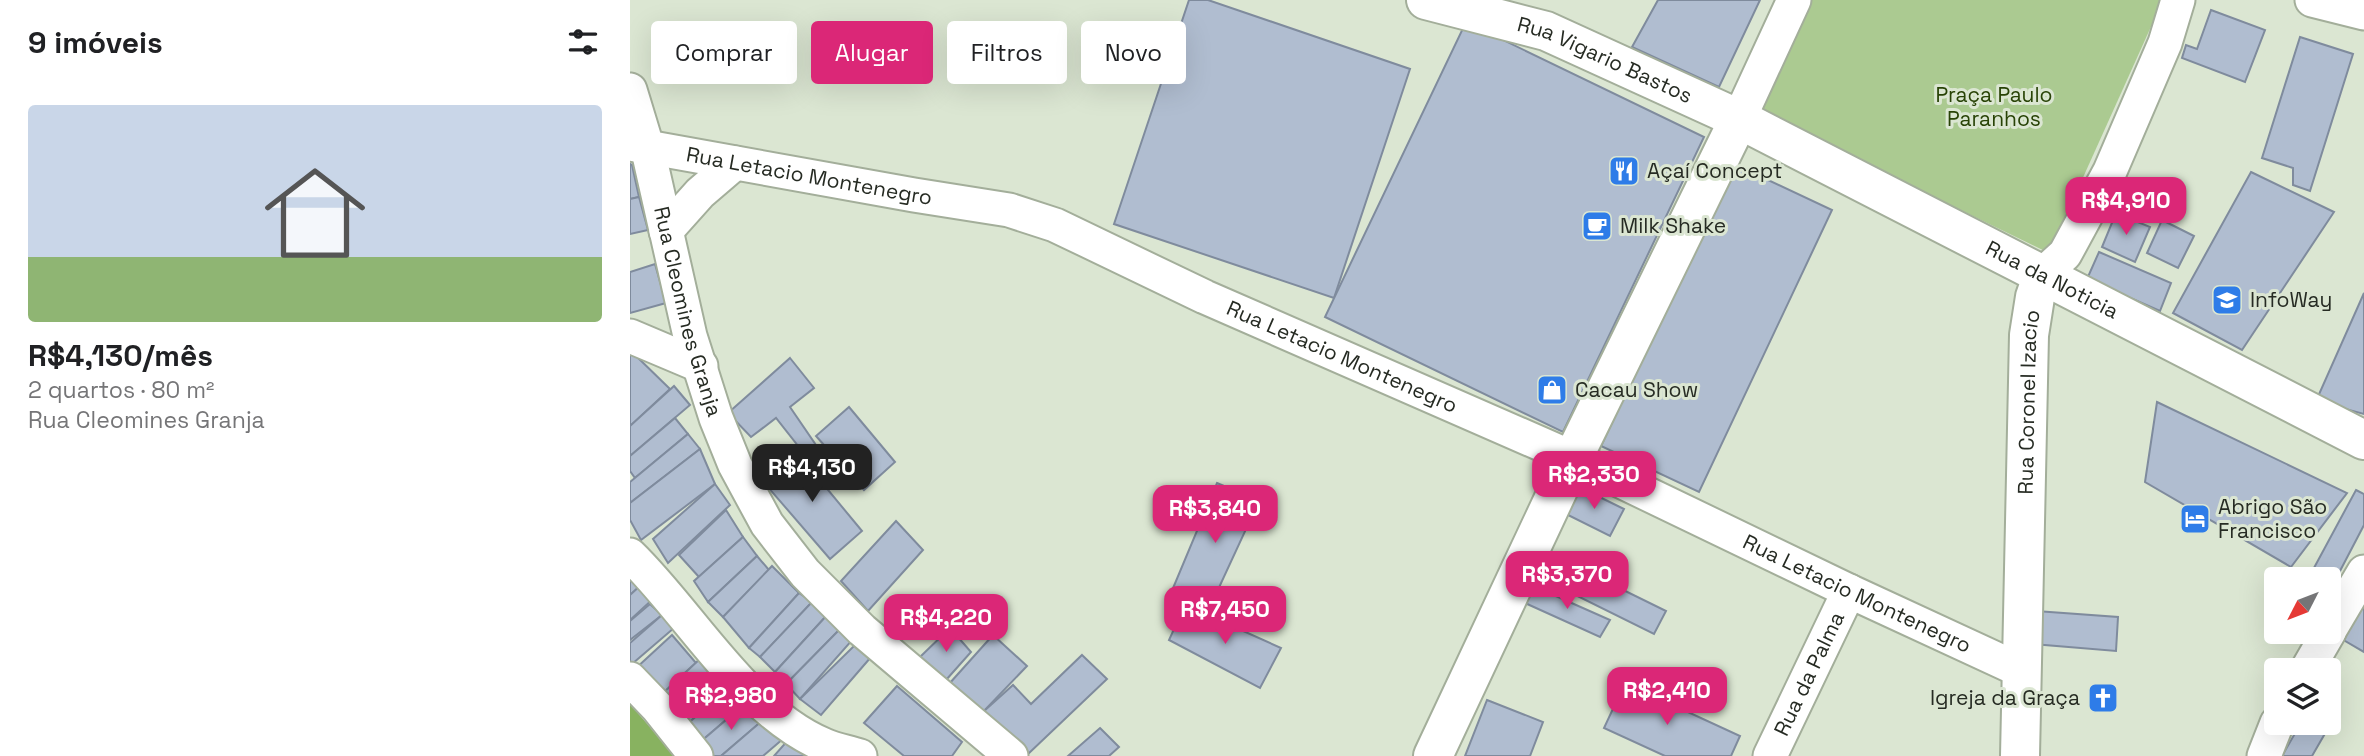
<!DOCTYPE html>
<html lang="pt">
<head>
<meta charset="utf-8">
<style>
	body { margin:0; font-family:"Space Grotesk",sans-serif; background:#f6f6f6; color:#202124; height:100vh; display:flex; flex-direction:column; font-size:26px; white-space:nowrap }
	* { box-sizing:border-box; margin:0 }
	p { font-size:23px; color:#757577 }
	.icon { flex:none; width:38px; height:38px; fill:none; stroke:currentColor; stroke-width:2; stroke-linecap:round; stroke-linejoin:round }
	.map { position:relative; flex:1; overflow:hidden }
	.drawer { display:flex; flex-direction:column; background:#fff; width:630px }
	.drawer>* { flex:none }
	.guide { position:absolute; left:21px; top:21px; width:665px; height:63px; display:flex; gap:14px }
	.needle { width:46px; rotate:228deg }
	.fabs { position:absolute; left:1634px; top:567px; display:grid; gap:14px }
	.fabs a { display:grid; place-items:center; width:77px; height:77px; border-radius:7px; background:#fff; box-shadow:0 7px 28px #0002; font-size:35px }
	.price { position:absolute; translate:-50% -60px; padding:0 16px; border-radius:14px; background:#db2777; color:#fff; font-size:23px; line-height:46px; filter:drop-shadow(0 2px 4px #0008) }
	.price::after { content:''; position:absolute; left:50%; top:42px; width:21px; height:16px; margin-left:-10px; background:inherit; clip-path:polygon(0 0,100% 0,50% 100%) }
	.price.active { background:#222; color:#fff }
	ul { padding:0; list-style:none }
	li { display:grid; align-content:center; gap:14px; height:371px; padding:0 28px }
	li+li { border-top:2px solid #e0e0e0 }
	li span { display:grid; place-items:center; height:217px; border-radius:7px; color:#555 }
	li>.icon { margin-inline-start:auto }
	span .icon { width:126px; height:126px; fill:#fffc; stroke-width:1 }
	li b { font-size:30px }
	h2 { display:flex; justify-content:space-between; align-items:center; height:84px; padding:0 28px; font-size:30px }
	.chip { padding:0 24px; border-radius:7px; background:#fff; box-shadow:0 7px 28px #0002; font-size:24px; line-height:63px }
	.chip.active { background:#db2777; color:#fff }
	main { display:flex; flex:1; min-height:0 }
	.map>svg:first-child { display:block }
</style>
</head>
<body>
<main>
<section class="drawer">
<h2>9 imóveis<svg class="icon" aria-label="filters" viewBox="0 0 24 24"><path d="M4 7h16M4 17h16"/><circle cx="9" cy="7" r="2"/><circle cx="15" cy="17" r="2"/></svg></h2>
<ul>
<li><span style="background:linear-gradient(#c9d6e8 70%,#8fb573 0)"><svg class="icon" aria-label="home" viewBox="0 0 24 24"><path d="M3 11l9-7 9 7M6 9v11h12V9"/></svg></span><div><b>R$4,130/mês</b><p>2 quartos · 80 m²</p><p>Rua Cleomines Granja</p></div></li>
</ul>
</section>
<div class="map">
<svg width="1734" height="756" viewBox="0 0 1734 756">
	<rect width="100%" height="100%" fill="#dbe6d2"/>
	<polygon fill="#abca91" points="1174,0 1533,0 1419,253 1127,111"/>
	<polygon fill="#88b260" points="0,704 45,756 0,756"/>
	<g fill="#b0bdd0" stroke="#7f8b9d" stroke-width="2">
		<polygon points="559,0 578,0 780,69 704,298 484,224"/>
		<polygon points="1028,0 1130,0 1089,87 1002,47"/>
		<polygon points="1581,10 1635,30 1615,82 1552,58 1556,45 1567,49"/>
		<polygon points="836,22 1074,137 933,432 695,317"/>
		<polygon points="1670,37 1723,54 1680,191 1663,185 1663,168 1632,158"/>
		<polygon points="0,164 2,165 9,197 0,199"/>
		<polygon points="1104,164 1202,210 1069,492 971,446"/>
		<polygon points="1621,172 1704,212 1612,350 1543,313"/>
		<polygon points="9,197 18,230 0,234 0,199"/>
		<polygon points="1486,213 1520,227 1505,262 1472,247"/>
		<polygon points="1532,220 1564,236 1548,268 1517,253"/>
		<polygon points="1469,252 1541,283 1530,311 1457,279"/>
		<polygon points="25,264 36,303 0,313 0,272"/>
		<polygon points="1734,293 1734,414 1686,401"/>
		<polygon points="0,350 40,389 0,426"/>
		<polygon points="160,358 184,388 160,407 190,451 180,461 146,418 121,437 98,413"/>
		<polygon points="44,386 60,405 0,456 0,426"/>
		<polygon points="1527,402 1717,493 1661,567 1515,482"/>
		<polygon points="219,407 265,462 234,490 186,436"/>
		<polygon points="45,418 58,434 5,478 0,471 0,456"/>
		<polygon points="58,434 70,449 0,503 0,482"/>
		<polygon points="70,449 85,484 11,540 0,520 0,503"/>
		<polygon points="165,450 232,531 200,559 131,479"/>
		<polygon points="587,483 629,501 580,607 541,593"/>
		<polygon points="85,484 100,505 38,563 23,539"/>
		<polygon points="947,486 994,509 980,536 934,513"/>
		<polygon points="1726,490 1734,494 1734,525 1699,592 1699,579 1678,579"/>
		<polygon points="96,510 113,537 69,577 49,555"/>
		<polygon points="266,521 293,550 238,611 211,581"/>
		<polygon points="113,537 127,556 78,602 64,581"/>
		<polygon points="916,552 1036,611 1024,634 905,575"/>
		<polygon points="127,556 139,570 93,617 78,602"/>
		<polygon points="142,566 169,593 119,648 93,617"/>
		<polygon points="0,576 11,585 0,595"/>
		<polygon points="11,585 24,598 0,620 0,595"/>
		<polygon points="901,585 980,620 970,637 895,603"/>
		<polygon points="169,593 182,602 130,657 119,648"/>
		<polygon points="1734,595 1734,652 1710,638"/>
		<polygon points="182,602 198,614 145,672 130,657"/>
		<polygon points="20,604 32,615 0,640 0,621"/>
		<polygon points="555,605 651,648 630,688 539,640"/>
		<polygon points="1406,611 1488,617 1486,651 1403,644"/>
		<polygon points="198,614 211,628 156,684 145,672"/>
		<polygon points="32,615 44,628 2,664 0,661 0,643"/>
		<polygon points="211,628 224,638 170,699 156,684"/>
		<polygon points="320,628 341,652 316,680 290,657"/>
		<polygon points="42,635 66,663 31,695 4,670"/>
		<polygon points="363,635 397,666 353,712 319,684"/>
		<polygon points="226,644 241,657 191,715 170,699"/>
		<polygon points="452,655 477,679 397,755 353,712 383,685 401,704"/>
		<polygon points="71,658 83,671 42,710 31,695"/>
		<polygon points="86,668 100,686 53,728 42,710"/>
		<polygon points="995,683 1110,736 1101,756 1035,756 974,728"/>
		<polygon points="100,686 117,702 68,744 53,728"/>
		<polygon points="267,686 332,742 322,756 274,756 234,723"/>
		<polygon points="857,700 913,722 900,756 835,756"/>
		<polygon points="117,702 133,720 91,756 77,756 68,744"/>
		<polygon points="133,720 154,738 133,756 91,756"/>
		<polygon points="1671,723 1685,723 1697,730 1682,756 1652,756"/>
		<polygon points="470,728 489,747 479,756 438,756"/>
		<polygon points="159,739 184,756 144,756"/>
	</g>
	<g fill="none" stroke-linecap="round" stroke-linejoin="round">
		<g stroke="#a3ae9a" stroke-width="37">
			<g id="street">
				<polyline points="1682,0 1734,13"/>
				<path id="s1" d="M0,90l17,56 43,190 26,82 19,47 32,59 38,49 57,57 149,126"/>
				<polyline points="1109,119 1164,0"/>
				<path id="s2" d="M0,144l284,51 95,15 46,15 150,72 368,161 276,133 173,80"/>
				<polyline points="36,231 70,193 105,163"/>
				<polyline points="1413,274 1435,254 1480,171 1535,43 1548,0"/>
				<polyline points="0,336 71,366"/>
				<path d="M0,555c60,58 115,157 194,190 11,5 24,7 36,11"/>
				<polyline points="1699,631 1734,572"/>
				<polyline points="1677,670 1699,632"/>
				<polyline points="0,679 27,707 66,756"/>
				<path id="s3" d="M1140,756l79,-165"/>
				<polyline points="1634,756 1647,723"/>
			</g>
		</g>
		<g stroke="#a3ae9a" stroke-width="42">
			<g id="secondary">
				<path id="s4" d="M796,0l120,31 193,88 625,321"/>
				<polyline points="803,756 943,458 1109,119"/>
				<path id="s5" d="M1390,756l9,-421 6,-38 8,-23"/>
			</g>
		</g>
		<use href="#street" stroke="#fff" stroke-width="33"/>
		<use href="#secondary" stroke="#fff" stroke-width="38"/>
	</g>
	<defs>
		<g id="restaurant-square" transform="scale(1.575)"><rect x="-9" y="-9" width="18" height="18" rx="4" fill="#2e7ce8" stroke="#dbe6d2"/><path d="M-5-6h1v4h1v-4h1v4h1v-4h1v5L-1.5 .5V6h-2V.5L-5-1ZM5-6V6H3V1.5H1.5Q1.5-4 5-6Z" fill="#fff"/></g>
		<g id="cafe-square" transform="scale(1.575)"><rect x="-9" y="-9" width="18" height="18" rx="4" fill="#2e7ce8" stroke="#dbe6d2"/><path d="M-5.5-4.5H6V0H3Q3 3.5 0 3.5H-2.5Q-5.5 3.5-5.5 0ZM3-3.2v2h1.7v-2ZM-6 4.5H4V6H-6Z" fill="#fff"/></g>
		<g id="university-square" transform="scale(1.575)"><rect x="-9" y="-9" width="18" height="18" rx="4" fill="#2e7ce8" stroke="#dbe6d2"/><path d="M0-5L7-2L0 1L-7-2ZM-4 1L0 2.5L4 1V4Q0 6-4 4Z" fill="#fff"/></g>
		<g id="shop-square" transform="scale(1.575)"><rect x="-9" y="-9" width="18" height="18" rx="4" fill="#2e7ce8" stroke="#dbe6d2"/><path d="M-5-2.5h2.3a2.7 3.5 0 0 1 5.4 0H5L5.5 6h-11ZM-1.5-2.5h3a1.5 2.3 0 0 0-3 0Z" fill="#fff"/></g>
		<g id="hotel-square" transform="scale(1.575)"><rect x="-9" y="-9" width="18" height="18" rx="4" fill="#2e7ce8" stroke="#dbe6d2"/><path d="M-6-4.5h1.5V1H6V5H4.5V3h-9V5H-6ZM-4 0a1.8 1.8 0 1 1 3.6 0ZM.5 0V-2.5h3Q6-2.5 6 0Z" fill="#fff"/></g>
		<g id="church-square" transform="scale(1.575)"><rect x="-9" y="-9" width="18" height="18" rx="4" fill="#2e7ce8" stroke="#dbe6d2"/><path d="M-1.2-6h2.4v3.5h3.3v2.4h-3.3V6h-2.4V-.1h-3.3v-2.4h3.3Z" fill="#fff"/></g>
	</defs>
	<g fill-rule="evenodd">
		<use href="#restaurant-square" x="994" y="171"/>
		<use href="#cafe-square" x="967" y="226"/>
		<use href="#university-square" x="1597" y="300"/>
		<use href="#shop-square" x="922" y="390"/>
		<use href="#hotel-square" x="1565" y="519"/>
		<use href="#church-square" x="1473" y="698"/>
	</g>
	<g text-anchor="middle" stroke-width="6" stroke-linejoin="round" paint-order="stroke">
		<g font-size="21" fill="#262b23" stroke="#dbe6d2">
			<text dy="7" stroke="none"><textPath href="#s4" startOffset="189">Rua Vigario Bastos</textPath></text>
			<text dy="7" stroke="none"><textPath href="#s2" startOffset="182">Rua Letacio Montenegro</textPath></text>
			<text dy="7" stroke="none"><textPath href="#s4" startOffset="688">Rua da Noticia</textPath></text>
			<text dy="7" stroke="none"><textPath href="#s1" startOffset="229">Rua Cleomines Granja</textPath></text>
			<text dy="7" stroke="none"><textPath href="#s2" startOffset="749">Rua Letacio Montenegro</textPath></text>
			<text dy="7" stroke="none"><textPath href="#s5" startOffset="354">Rua Coronel Izacio</textPath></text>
			<text dy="7" stroke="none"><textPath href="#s2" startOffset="1316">Rua Letacio Montenegro</textPath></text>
			<text dy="7" stroke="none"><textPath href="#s3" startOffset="91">Rua da Palma</textPath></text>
		</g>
		<g font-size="21" fill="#284306" stroke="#dbe6d2">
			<text x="1364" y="102">Praça Paulo<tspan x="1364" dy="24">Paranhos</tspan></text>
		</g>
		<g font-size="21" fill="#262b23" stroke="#dbe6d2" text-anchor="start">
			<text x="1017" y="178">Açaí Concept</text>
			<text x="990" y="233">Milk Shake</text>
			<text x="1620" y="307">InfoWay</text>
			<text x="945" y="397">Cacau Show</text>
			<text x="1588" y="514">Abrigo São<tspan x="1588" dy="24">Francisco</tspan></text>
			<text x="1450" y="705" text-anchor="end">Igreja da Graça</text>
		</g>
	</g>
</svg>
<div class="fabs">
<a><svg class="needle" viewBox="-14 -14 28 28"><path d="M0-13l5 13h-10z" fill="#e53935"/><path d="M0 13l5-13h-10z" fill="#757577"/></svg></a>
<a><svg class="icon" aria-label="layers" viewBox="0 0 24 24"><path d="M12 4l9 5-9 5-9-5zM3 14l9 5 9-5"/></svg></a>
</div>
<b class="price" style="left:1496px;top:237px">R$4,910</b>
<b class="price active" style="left:182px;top:504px">R$4,130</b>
<b class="price" style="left:964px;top:511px">R$2,330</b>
<b class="price" style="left:585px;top:545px">R$3,840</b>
<b class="price" style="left:937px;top:611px">R$3,370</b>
<b class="price" style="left:595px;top:646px">R$7,450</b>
<b class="price" style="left:316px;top:654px">R$4,220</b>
<b class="price" style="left:1037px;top:727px">R$2,410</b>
<b class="price" style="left:101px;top:732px">R$2,980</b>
<div class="guide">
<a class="chip">Comprar</a>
<a class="chip active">Alugar</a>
<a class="chip">Filtros</a>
<a class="chip">Novo</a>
</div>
</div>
</main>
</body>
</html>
